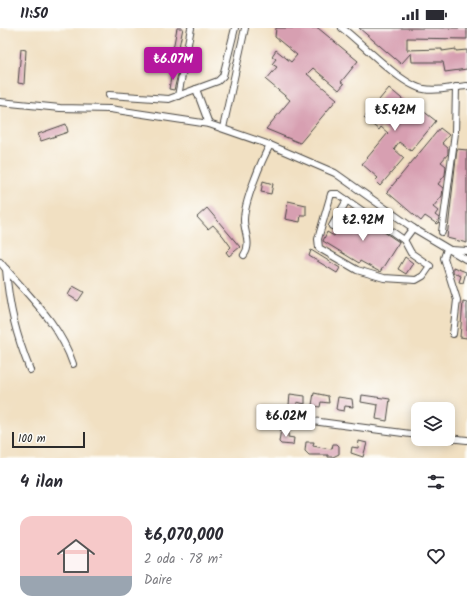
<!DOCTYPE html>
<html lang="tr">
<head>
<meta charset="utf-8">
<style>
	body { margin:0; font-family:Kalam,sans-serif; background:#f2f2f3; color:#2b2b33; height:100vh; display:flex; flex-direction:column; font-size:15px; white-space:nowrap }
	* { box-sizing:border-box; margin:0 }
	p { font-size:13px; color:#7c7c81 }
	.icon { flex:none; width:22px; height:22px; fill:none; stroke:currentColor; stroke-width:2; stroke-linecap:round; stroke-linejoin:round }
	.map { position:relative; height:430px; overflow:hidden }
	.panel { display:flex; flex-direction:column; background:#fff; flex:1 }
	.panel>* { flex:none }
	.fabs { position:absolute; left:411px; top:374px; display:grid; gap:8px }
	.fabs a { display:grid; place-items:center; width:44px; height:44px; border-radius:8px; background:#fff; box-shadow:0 2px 10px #0003; font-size:20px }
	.scale { position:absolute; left:12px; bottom:10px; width:73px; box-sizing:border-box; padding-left:4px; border:2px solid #2b2b2b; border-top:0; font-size:11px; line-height:14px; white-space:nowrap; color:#2b2b2b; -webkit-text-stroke:3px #fdfcf7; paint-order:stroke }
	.price { position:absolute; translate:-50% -34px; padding:0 9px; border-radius:4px; background:#fff; color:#222; font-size:13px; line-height:26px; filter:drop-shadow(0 1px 2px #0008) }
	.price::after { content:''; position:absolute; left:50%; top:24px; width:12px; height:9px; margin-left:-6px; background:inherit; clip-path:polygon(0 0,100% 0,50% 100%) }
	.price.active { background:#b5179e; color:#fff }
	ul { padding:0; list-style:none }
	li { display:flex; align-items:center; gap:12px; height:100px; padding:0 20px }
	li+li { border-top:1px solid #e1e1e2 }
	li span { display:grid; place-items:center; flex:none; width:112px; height:80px; border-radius:12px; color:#555 }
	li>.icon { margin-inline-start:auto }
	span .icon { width:48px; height:48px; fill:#fffc; stroke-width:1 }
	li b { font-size:17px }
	h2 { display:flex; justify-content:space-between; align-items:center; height:48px; padding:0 20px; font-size:17px }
	.status { display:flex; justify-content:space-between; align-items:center; height:28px; padding:0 20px; background:#fff; direction:ltr }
	.status svg { height:11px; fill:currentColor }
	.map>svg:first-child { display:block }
</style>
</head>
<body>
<div class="status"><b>11:50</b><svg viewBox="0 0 49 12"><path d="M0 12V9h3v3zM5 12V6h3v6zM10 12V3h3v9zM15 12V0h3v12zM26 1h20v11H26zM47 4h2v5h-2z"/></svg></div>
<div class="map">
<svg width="467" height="430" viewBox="0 0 467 430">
	<rect width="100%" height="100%" fill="#fdfcf7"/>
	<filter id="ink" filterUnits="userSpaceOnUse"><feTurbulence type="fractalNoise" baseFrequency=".025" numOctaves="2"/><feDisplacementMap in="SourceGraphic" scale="8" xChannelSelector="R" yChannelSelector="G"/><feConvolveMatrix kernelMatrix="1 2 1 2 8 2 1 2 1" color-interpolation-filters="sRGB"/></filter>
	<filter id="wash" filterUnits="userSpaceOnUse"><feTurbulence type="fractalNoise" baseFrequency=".012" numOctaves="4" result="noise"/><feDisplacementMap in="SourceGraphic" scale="16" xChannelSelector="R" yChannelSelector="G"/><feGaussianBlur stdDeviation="0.9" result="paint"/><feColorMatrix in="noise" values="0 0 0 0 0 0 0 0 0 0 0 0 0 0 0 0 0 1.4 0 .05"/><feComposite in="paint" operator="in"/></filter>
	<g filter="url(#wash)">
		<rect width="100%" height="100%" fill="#f1e0c2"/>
		<g id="blocks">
			<g fill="#d79fb1">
				<polygon points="177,0 183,0 175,38 170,37"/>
				<polygon points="276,0 318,0 358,33 341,54 344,56 339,62 313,40 307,46 337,71 300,115 266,101 290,72 266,52 277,39 272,36 276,31 272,28 276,22 291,34 297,27 275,9"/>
				<polygon points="359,0 467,0 467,11 407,10 407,22 442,21 442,23 456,21 456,23 467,22 467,41 445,44 443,34 412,34 411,25 401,36"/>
				<polygon points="21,21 26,22 24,56 18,55"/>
				<polygon points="172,44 178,46 174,62 169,61"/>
				<polygon points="389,60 407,75 409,72 436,93 411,123 399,114 394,121 404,130 380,158 375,153 378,150 362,136 388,105 381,99 379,102 364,90"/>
				<polygon points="66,96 68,104 41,113 38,106"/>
				<polygon points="440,100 449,107 442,115 448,120 448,126 441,134 446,138 445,147 438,156 443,160 442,168 433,179 438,183 435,187 439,190 437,196 425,188 421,193 387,164"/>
				<polygon points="457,121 467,122 467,215 447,210"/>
				<polygon points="263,153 273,156 271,166 261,164"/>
				<polygon points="288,173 306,177 306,187 301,187 300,194 285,191"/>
				<polygon points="207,180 240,219 229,228 226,224 231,219 223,208 213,197 208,201 197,189"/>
				<polygon points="350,181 399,214 380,244 360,233 359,235 323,213 327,204 334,208"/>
				<polygon points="311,222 340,240 337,245 309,228"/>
				<polygon points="405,229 413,235 406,246 398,241"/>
				<polygon points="453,239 466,244 463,255 459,254 461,248 453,244"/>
				<polygon points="73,258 84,264 78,273 68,267"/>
				<polygon points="463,274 467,275 467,310 460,309"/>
				<polygon points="314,365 328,368 329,375 321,374 320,379 314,378 312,377"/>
				<polygon points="290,366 305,368 305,376 297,374 297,379 290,378 289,377"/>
				<polygon points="362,367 390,371 387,393 376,391 378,377 361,374"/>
				<polygon points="338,369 352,371 353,379 345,378 344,383 338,382 336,381"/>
				<polygon points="281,401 289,402 288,409 294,410 293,417 281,416 279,414"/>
				<polygon points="359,413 367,415 363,429 351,425 352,419 358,420"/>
				<polygon points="306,414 314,414 313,418 324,420 332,421 333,416 337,416 339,418 339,426 333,429 328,429 328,427 309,427 305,423"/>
			</g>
		</g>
	</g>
	<g filter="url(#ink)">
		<use href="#blocks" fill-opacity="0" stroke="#494642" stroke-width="1"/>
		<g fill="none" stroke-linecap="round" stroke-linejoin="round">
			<g stroke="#494642" stroke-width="8">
				<g id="minor">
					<path d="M342,0c19,14 60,58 82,61 13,3 29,-2 43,-3"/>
					<polyline points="196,61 209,96"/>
					<polyline points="109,67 169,71 218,53 223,48 235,0"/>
					<polyline points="178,68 191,0"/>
					<polyline points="0,74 60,80 110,81 209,96 270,117 335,145 413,200 467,232"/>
					<polyline points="223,100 245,0"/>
					<polygon points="331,166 338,166 404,212 411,225 430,238 423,248 416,252 384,250 357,242 319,220 318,211"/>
					<polyline points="332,198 347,172"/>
					<polyline points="442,204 455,105 456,59"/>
					<polyline points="404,212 413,200"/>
					<polyline points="447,221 444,230 457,272 453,306"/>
					<polyline points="451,222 467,223"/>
					<path d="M244,227c8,-11 0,-23 0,-35 0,-17 17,-59 26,-75"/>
					<path d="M0,234c27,33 59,60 73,102"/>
					<path d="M6,241c3,38 10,66 24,101"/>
					<polyline points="282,389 418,407"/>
					<polyline points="448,410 467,412"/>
				</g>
			</g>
			<use href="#minor" stroke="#fff" stroke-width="6"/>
		</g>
	</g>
</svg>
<div class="fabs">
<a><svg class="icon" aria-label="layers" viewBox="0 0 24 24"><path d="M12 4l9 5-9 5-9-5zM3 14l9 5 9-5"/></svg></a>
</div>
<div class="scale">100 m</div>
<b class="price active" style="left:173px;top:53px">₺6.07M</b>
<b class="price" style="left:395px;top:104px">₺5.42M</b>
<b class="price" style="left:363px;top:214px">₺2.92M</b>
<b class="price" style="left:286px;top:410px">₺6.02M</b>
</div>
<section class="panel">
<h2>4 ilan<svg class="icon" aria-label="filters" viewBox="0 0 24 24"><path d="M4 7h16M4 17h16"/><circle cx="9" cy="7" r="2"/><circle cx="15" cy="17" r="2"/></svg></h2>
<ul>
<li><span style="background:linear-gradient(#f6c9c9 75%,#9aa5b1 0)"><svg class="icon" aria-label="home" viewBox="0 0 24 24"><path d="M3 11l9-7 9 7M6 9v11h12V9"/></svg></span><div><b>₺6,070,000</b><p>2 oda · 78 m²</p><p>Daire</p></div><svg class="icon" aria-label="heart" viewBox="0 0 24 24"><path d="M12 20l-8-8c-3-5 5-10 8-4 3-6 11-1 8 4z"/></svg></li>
</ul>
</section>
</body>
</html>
